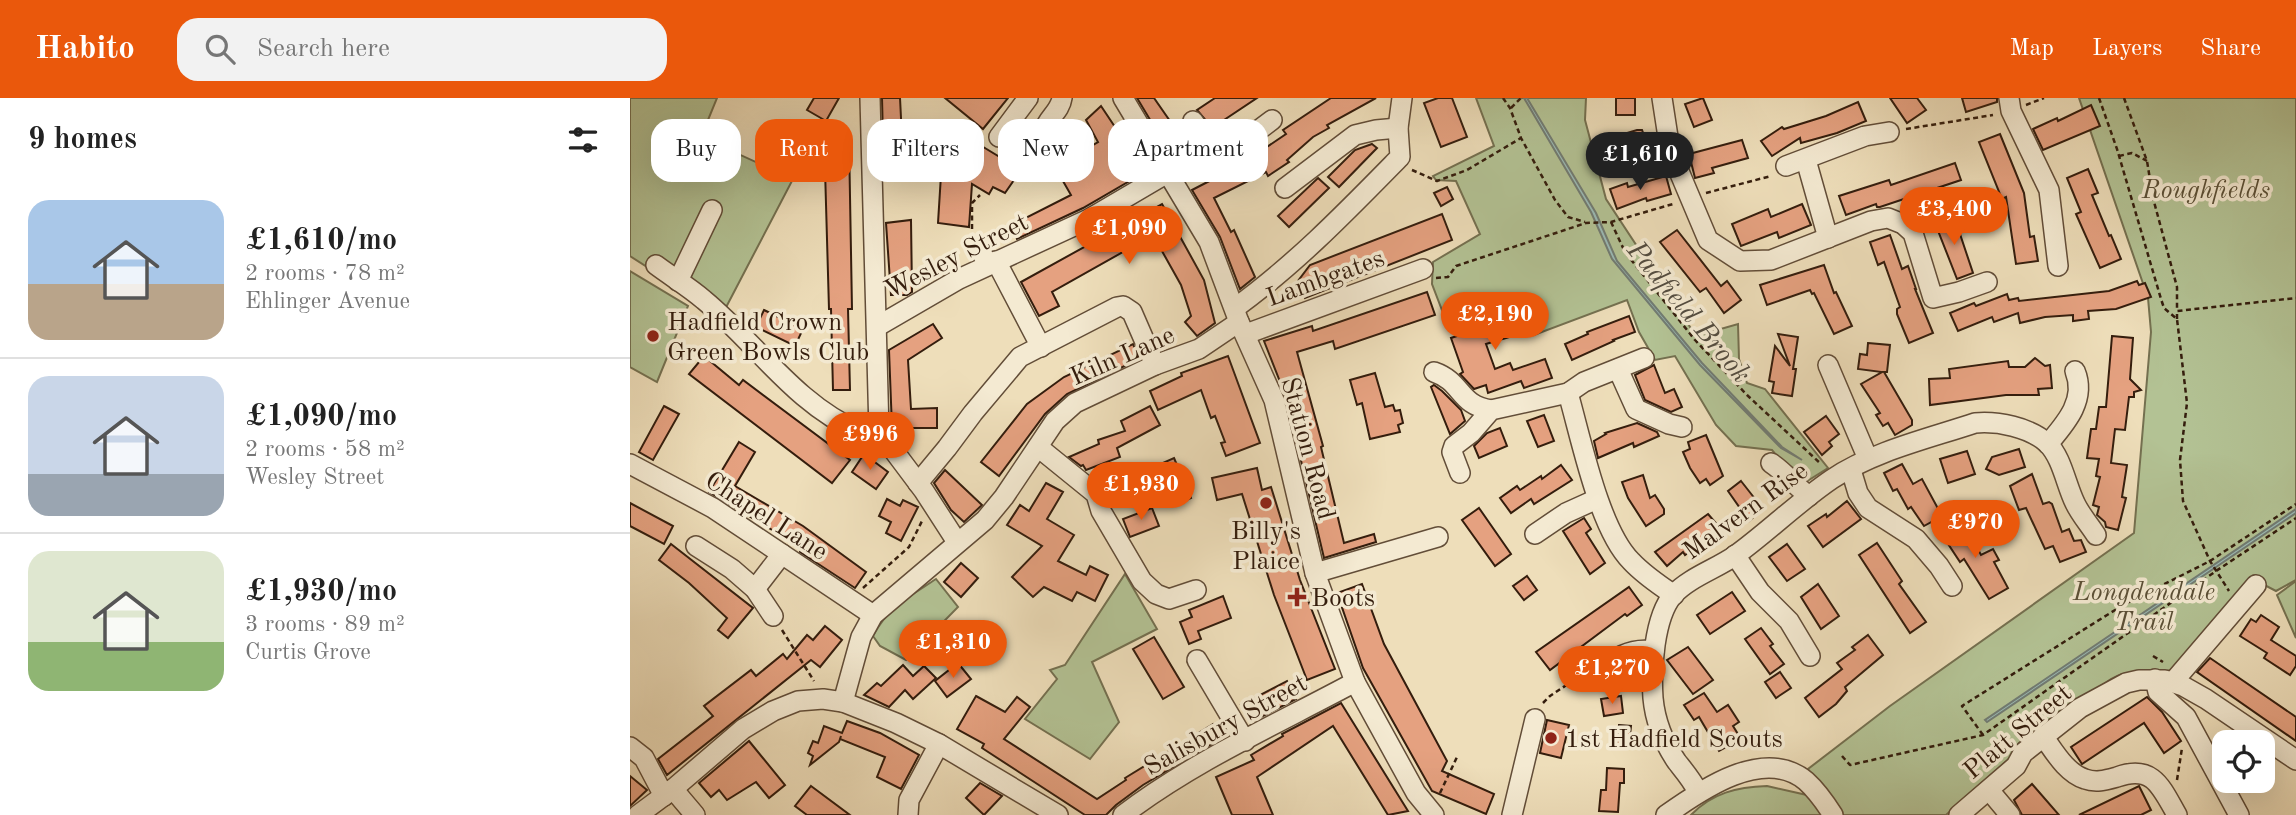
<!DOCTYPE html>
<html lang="en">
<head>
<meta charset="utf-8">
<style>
	body { margin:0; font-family:"Old Standard TT",serif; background:#f2f2f2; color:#222; height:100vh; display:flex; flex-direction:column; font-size:26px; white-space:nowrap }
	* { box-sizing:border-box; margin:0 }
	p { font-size:23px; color:#767676 }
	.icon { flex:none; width:38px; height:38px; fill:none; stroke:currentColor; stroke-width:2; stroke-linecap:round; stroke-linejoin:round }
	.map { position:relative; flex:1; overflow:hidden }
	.sheet { display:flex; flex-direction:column; background:#fff; width:630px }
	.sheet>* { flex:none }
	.guide { position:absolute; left:21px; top:21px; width:665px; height:63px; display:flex; gap:14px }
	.tools { position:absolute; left:1582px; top:632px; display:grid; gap:14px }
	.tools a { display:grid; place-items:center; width:63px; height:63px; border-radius:14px; background:#fff; box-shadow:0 7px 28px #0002; font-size:35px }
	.price { position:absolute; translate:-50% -60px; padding:0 16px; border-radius:24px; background:#ea580c; color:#fff; font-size:23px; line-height:46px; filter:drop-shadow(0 2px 4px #0008) }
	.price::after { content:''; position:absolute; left:50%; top:42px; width:21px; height:16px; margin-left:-10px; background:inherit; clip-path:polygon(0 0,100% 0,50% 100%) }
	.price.current { background:#222; color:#fff }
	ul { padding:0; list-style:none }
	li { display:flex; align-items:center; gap:21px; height:175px; padding:0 28px }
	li+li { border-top:2px solid #e0e0e0 }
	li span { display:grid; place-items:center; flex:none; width:196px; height:140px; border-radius:21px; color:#555 }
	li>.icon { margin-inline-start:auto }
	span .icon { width:84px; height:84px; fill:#fffc; stroke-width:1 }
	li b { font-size:30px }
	h2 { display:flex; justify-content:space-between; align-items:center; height:84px; padding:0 28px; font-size:30px }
	.chip { padding:0 24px; border-radius:21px; background:#fff; box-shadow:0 7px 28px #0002; font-size:24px; line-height:63px }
	.chip.current { background:#ea580c; color:#fff }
	header { display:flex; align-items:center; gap:42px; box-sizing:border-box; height:98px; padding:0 35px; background:#ea580c; color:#fff }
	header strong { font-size:33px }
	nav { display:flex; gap:38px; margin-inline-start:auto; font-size:24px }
	.search { width:490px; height:63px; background:#f2f2f2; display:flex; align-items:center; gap:18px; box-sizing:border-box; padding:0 24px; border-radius:21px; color:#767676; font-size:26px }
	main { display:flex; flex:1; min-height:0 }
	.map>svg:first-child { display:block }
</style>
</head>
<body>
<header>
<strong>Habito</strong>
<div class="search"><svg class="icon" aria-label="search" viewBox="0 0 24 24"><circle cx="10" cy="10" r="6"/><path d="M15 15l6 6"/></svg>Search here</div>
<nav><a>Map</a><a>Layers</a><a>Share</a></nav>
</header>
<main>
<section class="sheet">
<h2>9 homes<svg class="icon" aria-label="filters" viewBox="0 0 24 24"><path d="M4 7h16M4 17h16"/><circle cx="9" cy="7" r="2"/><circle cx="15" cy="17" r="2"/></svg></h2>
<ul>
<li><span style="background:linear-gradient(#a9c7e8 60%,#b9a48a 0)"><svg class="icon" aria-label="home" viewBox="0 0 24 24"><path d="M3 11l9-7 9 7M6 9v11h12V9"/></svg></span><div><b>£1,610/mo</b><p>2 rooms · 78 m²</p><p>Ehlinger Avenue</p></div></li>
<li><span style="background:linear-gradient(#c9d6e8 70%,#9aa5b1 0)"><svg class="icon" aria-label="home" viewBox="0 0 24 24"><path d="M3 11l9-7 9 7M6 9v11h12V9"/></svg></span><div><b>£1,090/mo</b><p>2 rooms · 58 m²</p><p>Wesley Street</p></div></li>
<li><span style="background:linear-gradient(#dfe7d0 65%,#8fb573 0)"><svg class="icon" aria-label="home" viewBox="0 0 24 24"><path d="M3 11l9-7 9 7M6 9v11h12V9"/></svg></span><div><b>£1,930/mo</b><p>3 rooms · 89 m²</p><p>Curtis Grove</p></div></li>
</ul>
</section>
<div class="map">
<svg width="1666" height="717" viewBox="0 0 1666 717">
	<rect width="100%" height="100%" fill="#eedeba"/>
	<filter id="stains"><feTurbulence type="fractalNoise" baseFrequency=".00286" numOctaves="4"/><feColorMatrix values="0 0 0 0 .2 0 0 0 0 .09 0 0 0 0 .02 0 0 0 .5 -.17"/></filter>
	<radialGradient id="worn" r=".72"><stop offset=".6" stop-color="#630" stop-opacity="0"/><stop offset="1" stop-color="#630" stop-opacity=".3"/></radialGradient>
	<g fill="#b3c294" stroke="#747050" stroke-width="2">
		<polygon points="0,0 87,0 71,39 163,81 92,217 0,158"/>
		<polygon points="846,0 956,0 955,22 976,101 1066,238 1108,226 1109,261 1117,285 1135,291 1198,370 1171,387 1142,352 1106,348 1086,327 1045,258 1025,262 1009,234 997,202 904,237 890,196 815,220 802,186 803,164 850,136 826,83 806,82 803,78 864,48"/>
		<path d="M1449,0h217v482l-20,11 -21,-11 -82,93c-20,-1 -44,-5 -62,6l-92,64 -7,13 -66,59h-104l-34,-46 82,-63 244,-173 17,-201 -3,-34z"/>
		<polygon points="0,173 58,208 27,284 0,269"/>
		<polygon points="495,476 527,531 462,564 489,624 460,661 395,621 427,581 420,572 435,567"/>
		<path d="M306,481l22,28 -52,53 -26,-14 -7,-10c16,-30 36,-39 63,-57z"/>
		<polygon points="1666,483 1666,540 1647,497"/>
		<path d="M1137,688l44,10 13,19h-133c21,-22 46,-28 76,-29z"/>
	</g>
	<g fill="#9bbbb7" stroke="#727c73" stroke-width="2">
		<polygon points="894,0 897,0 966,115 987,163 1072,265 1152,349 1172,362 1151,350 1070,267 982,161 961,114"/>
		<polygon points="1666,411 1666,415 1357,624 1355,622"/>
	</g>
	<g fill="#e5a180" stroke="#341d0d" stroke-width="2">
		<polygon points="184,0 209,0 196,23 177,12"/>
		<polygon points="252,0 270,0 272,40 253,40"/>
		<polygon points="315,0 378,0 353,31"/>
		<polygon points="507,0 524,0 558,49 543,60"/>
		<polygon points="585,0 627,0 582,30 567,12"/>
		<polygon points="701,0 746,0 697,27 699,30 683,39 657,62 659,64 638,78 636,74 584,100 601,134 604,132 625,179 610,191 590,139 562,92 626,59 625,57 656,36 653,32"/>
		<polygon points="808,0 822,0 837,39 811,49 794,5"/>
		<rect x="986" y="0" width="19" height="17"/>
		<polygon points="1073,0 1082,22 1064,29 1055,6"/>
		<polygon points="1260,0 1287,0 1296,12 1277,25"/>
		<polygon points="1332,0 1367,0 1367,4 1336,14"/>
		<polygon points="1228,4 1236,23 1207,35 1171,45 1170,40 1142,58 1131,43 1152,29 1154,31 1196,18"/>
		<polygon points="1461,7 1470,28 1413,52 1403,31 1427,20 1428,23"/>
		<polygon points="471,8 515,74 453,110 387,141 382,127 441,97 425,69 468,44 456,22"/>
		<polygon points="1007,32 1012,32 1018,48 1001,56 994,36"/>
		<polygon points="1370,36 1394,95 1400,139 1404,138 1408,163 1386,166 1376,99 1372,101 1349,44"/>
		<polygon points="209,42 219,42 222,211 218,211 220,292 203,292 201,211 199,211 195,71"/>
		<polygon points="1112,42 1118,60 1082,70 1084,75 1065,80 1059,56"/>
		<polygon points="345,44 391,72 375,95 363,89 359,96 342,86 339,129 308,125 312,61 320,61 338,52"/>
		<polygon points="742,46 747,50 709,89 698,79 725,52"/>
		<polygon points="1325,65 1331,82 1250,109 1247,109 1246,106 1216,117 1209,98 1259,82 1261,87"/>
		<polygon points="1458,71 1468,95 1462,97 1479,138 1481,137 1491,161 1470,170 1446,116 1451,114 1437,80"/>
		<polygon points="1036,78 1041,96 1017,103 1016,100 987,111 980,91 997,85 998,89"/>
		<polygon points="688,80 699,90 659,129 648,118"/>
		<polygon points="817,89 823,101 811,108 804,95"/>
		<polygon points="532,106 574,182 585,225 567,238 555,224 561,218 551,187 523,137 422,194 429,208 409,218 391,184"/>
		<polygon points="1172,106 1181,127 1149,140 1147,134 1111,148 1102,126 1138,111 1141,119"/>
		<polygon points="812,116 822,142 675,200 668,183 680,167"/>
		<polygon points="1324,118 1343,175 1327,181 1305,125"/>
		<polygon points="281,122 282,194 277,197 261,197 256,125"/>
		<polygon points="1047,132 1091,188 1097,183 1111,202 1094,215 1076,190 1070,194 1030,144"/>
		<polygon points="1260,137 1272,171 1278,168 1286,191 1285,191 1303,235 1279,245 1267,216 1267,211 1270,209 1254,164 1248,167 1240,144"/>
		<polygon points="1194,167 1204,195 1206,194 1222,228 1204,236 1184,195 1182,196 1180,192 1137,207 1130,187"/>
		<polygon points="1507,183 1509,187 1515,185 1521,199 1486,211 1458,213 1459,221 1443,223 1443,217 1415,219 1390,225 1388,215 1364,224 1362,219 1328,233 1320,215 1344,205 1346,208 1377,196 1379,202 1388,200 1389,203 1479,193"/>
		<polygon points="797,194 805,217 705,251 703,243 667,254 693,348 691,349 714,445 744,436 746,444 694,460 656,299 634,243 682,228 683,233"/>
		<polygon points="884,202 890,220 884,222 889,236 856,246 865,271 880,265 883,272 915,261 922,280 894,290 891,283 858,295 856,287 844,291 830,276 833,274 821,240 854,229 849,213"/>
		<polygon points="134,212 173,231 165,248 126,229"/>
		<polygon points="999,218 1005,234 983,242 984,243 942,262 935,246 958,236 957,234"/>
		<polygon points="303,226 312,240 278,262 281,311 307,310 307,330 262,330 259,252"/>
		<polygon points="1148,236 1168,239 1163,271 1166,271 1162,298 1142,295 1144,284 1139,283 1145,248 1160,268"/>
		<polygon points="1482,238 1503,240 1500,281 1511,292 1504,294 1504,299 1499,299 1495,332 1485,331 1481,365 1497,367 1492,399 1496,400 1488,432 1476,429 1475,424 1467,417 1469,409 1463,407 1470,379 1466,378 1469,361 1457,360 1461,331 1466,331 1469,309 1476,309"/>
		<polygon points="1238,245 1260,247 1257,274 1254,274 1282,322 1282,327 1265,337 1258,325 1253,328 1246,317 1250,315 1231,286 1252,274 1228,271 1230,256 1237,257"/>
		<polygon points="503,246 509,261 437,296 415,316 369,378 351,364 397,306 434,279"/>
		<polygon points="74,258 109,287 113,282 220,362 202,385 59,276"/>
		<polygon points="598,258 630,345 596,358 591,345 595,344 585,318 581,320 571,292 528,312 520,293 552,278 551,275"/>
		<polygon points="1405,260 1415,268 1420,267 1422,290 1408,291 1409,297 1376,297 1300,307 1299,281 1320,280 1319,271 1378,263 1379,269 1395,269"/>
		<polygon points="1024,267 1035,295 1044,291 1052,309 1041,314 1015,302 1005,277"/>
		<polygon points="745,275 755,309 763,307 765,313 770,312 773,325 768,327 770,334 740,341 732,305 727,307 720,282"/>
		<polygon points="804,287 812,293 831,312 835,323 820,336 801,289"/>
		<polygon points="34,308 49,316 23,362 9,354"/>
		<polygon points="520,308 530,327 487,350 490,359 456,372 453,367 451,368 439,359 469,346 468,342 495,333 491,323"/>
		<polygon points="914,317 924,343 908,349 897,323"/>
		<polygon points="1196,318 1209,336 1199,344 1202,348 1192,357 1174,334"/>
		<polygon points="1007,325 1027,334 1029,338 1004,349 1003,345 968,360 964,343 976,336 975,335"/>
		<polygon points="870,330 877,348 849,360 844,348 857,335"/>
		<polygon points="1076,337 1093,378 1080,387 1076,381 1070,385 1060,370 1053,354 1060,351 1058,344"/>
		<polygon points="109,344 125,354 105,388 173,428 236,474 225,490 170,454 172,450 79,394"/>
		<polygon points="1389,351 1395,369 1369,377 1356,371 1362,359"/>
		<polygon points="1337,353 1345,376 1318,385 1310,361"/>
		<polygon points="234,356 258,374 246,391 222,374"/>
		<polygon points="544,360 561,400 543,408 526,368"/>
		<polygon points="1272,366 1283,386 1292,381 1312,418 1294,428 1281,409 1278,411 1267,391 1263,393 1254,375"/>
		<polygon points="931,367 942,382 904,406 901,401 881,415 870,400 887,388 890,392 911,378 912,381"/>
		<polygon points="627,370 632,392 641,389 670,482 705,571 677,582 644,497 612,396 587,402 582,380"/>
		<polygon points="315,372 352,407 334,424 321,412 304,385"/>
		<polygon points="1402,376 1413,406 1419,404 1422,406 1432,434 1439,431 1444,443 1451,442 1456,454 1430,464 1423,448 1415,451 1396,410 1389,412 1380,388"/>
		<polygon points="1013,377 1020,400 1025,397 1034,411 1034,416 1016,428 998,400 992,384"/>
		<polygon points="1111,383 1133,411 1119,423 1098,393"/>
		<polygon points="416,385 433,394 417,421 444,437 428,463 456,477 460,468 478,477 465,503 447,494 442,503 414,489 403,499 382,479 412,448 377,427 390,407 399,413"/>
		<polygon points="257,401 270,408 273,402 288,409 271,443 256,435 261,424 249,418"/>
		<polygon points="1217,403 1231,421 1193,449 1178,428 1196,416 1197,419"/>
		<polygon points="0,405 43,428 34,446 0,428"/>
		<polygon points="522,410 529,428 500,439 493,421"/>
		<polygon points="849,410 881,456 865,468 832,422"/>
		<polygon points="1078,416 1091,431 1055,457 1053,454 1037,468 1025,454"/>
		<polygon points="954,420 961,431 956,435 975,465 960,476 933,433"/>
		<polygon points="1320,422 1331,440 1340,436 1351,457 1363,451 1369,462 1364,464 1378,490 1359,501 1334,461 1330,464 1307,429"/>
		<polygon points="1247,445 1272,483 1269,486 1296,524 1280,535 1229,457"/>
		<polygon points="41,446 123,510 98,540 88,532 97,520 59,485 29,462"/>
		<polygon points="1157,446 1175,471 1157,483 1139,459"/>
		<polygon points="331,465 348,480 331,499 314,484"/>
		<polygon points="897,478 907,492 894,502 883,488"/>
		<polygon points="732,486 754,546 817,663 812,673 864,696 856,716 802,693 733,570 707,495"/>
		<polygon points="1188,486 1209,518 1191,531 1171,499"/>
		<polygon points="999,489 1012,507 997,518 995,516 920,572 906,554"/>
		<polygon points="1102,494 1115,513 1080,536 1067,517"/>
		<polygon points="593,498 601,520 568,533 571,541 559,546 550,524 562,519 559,512"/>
		<polygon points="1631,517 1649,529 1641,542 1666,558 1666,568 1660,577 1634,560 1637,555 1610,538 1621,521 1626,524"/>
		<polygon points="347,525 359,541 336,559 323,543"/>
		<polygon points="195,528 212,542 190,569 181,562 37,677 28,661 83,618 74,608 121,572 126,578 153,556 157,561 177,537 183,542"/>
		<polygon points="1131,530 1143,546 1140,548 1154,566 1140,576 1115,541"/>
		<polygon points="1238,537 1253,557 1215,589 1217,593 1206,606 1189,619 1175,600 1212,571 1207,565 1225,552 1222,549"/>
		<polygon points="524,539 554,589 533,601 503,551"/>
		<polygon points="1058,549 1083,582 1063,596 1037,562"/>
		<polygon points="1580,560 1666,619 1666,643 1567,574"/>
		<polygon points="328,565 341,581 317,599 305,583"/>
		<polygon points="273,567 283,578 294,568 306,580 283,601 275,592 259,609 234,597 247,585 251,588"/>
		<polygon points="1150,574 1161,590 1146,600 1135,584"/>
		<polygon points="657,583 666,601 621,624 611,607"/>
		<polygon points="1074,595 1087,614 1098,607 1109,624 1103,628 1111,641 1089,653 1069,619 1064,622 1054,607"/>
		<polygon points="346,598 375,614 387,599 400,609 374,641 467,701 496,682 495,680 583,626 592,640 513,687 486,707 476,717 455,717 352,650 354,646 327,631"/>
		<polygon points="991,598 993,615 974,618 971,601"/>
		<polygon points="1517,599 1532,614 1551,643 1534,655 1514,625 1452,666 1441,649"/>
		<polygon points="711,605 778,713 758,717 703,628 627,679 643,717 602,717 586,679 624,662 621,657 653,638 652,636"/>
		<polygon points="917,622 939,627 931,660 910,655"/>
		<polygon points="217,623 250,635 289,657 271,691 247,679 255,659 210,641 211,638 209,644 180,667 183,658 178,655 183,643 188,645 194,628 212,635"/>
		<polygon points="989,627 1001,628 999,647 987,646"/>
		<polygon points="119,643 155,687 139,700 126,684 97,702 89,692 81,699 69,685"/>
		<polygon points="977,670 994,671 994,685 990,685 988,714 969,713 971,692 976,692"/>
		<polygon points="0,678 17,692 0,708"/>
		<polygon points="350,685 372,698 354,717 336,700"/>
		<polygon points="1402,686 1429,717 1392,717 1384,702"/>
		<polygon points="181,688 220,717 177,717 165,708"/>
		<polygon points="1509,688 1521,712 1511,717 1449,717"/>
	</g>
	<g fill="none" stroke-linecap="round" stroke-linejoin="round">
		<g stroke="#624d38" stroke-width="22">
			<g id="minor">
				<polyline points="240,0 249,333 294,393 327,444"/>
				<polyline points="493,0 579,144 609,224 644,302 685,475 725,584 786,695 804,717"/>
				<polyline points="1032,0 1040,52 1078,142 1110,163 1141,162 1241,123 1258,120 1273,126 1283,135 1303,200 1329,194 1357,184"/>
				<polyline points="1379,0 1381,13 1419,92 1428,168"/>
				<polyline points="563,23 586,56"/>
				<polyline points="369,39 398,0"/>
				<path d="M426,48l-10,-9 -2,-6c3,-13 16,-19 18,-33"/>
				<polyline points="1176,62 1198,140"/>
				<polyline points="1156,68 1235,38 1259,34"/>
				<polyline points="655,90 725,37 746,32 768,30"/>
				<polyline points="1273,126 1322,101"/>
				<polyline points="347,148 359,167"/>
				<polyline points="366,163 411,249"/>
				<path d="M26,167c16,12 33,22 48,35 52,43 92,105 156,132l19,-6"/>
				<polyline points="48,183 82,112"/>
				<path d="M605,210c61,-44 112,-97 165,-151l-2,-29 4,-30"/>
				<polyline points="248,228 329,181 459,121 539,74 563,67 614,43 642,22"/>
				<polyline points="616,236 793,171"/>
				<polyline points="1198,267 1238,361"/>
				<polyline points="988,271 1006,311 1039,326 1052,329"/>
				<path d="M804,274c29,10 24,33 57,38"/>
				<path d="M938,295c13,45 31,136 63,168 12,13 28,24 43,34"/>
				<path d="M1418,346c17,-20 39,-44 27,-73"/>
				<polyline points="408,349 466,396 471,413 512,483 526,496 539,501 566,492"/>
				<path d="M1141,365c15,10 24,23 38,33"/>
				<polyline points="0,366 83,410 243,517"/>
				<polyline points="1221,372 1228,395 1238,410 1286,441 1309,468 1322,488"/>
				<polyline points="830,375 822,354 824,348 841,335 861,312 938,295 954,284 1014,260"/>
				<polyline points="288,385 317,350 343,315 390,259 487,209 493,208 502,214 525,267"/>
				<polyline points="466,396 481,383 500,376"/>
				<polyline points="905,436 936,415 967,401"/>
				<polyline points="66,448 102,471 125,491 143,518"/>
				<polyline points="1105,457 1130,494 1159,523 1180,558"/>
				<polyline points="685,475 808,439"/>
				<polyline points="125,491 152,456"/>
				<polyline points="567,562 615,643"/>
				<path d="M965,576c19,-15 34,-27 59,-23"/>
				<polyline points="1525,581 1528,594 1556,619 1609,717"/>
				<polyline points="1543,584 1626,487"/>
				<polyline points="213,604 231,539 243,517 355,422 374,399 425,323 445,305 525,267 569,251 609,224"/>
				<path d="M1413,638c11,15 23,37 42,43 11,4 21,1 32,-2 36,-13 44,10 60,38"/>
				<polyline points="0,649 14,660 34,698"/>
				<polyline points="43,691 65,717"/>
				<polyline points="1359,692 1380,717"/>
				<path d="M1068,694c-6,-12 -13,-20 -21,-30 -13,-19 -22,-42 -24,-64 -2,-28 1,-81 20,-103 17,-18 43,-26 63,-40 33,-24 62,-53 96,-76 42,-28 95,-40 143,-56 23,-2 54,4 72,20 15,14 19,42 28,60 5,11 14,21 21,32"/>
				<polyline points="8,717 43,691 113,631 143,613 168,603 193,601 213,604 266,625 309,646 428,717"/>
				<polyline points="278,717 279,702 309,646"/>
				<path d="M493,717c71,-54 154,-91 232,-133"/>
				<polyline points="882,717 905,621"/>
				<path d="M1036,717c35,-25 98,-69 140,-34 10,9 20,23 27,34"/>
				<polyline points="1329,717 1386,668 1393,655 1450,610 1496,585 1509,582 1535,582 1553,588 1576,601 1666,662"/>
			</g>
		</g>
		<g stroke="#341d0d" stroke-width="2.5" stroke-dasharray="5 3.5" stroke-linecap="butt">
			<polyline points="873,0 880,10 891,40 925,102 938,119 955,124"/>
			<polyline points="1469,0 1487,51 1531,201 1534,210 1547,221 1557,305 1550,362 1553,403 1580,463 1599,493"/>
			<polyline points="1494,0 1517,63 1523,100 1547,189 1547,213"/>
			<polyline points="1396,7 1414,0"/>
			<polyline points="881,10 891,0"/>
			<polyline points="1276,31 1363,17"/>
			<polyline points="1489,58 1502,55 1517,63"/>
			<polyline points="782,72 807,83 837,72 891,40"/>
			<polyline points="1076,95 1141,78"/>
			<polyline points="981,124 995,154 1065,242 1117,297 1191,366"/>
			<polyline points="342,131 342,105 350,97"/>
			<polyline points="806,180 818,179 826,168 956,125 981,124 1043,106"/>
			<polyline points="1547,221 1547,213 1666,200"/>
			<polyline points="233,490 279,449 292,423"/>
			<polyline points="152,532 184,583"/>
			<polyline points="1523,558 1533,564"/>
			<polyline points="913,605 920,598 950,578"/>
			<polyline points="1353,637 1332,608 1493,507 1580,463 1666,406"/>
			<polyline points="1212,658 1220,667 1353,637 1586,473 1666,420"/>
			<polyline points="1547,682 1552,650"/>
			<polyline points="810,695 827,659"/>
		</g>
		<use href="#minor" stroke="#f4ead2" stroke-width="19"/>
	</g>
	<g fill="#8f2418" stroke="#f4ead2" stroke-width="2.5">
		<circle cx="23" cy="238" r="7"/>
		<circle cx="636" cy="405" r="7"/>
		<path d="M663.5 488.5h7v7h7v7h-7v7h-7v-7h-7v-7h7z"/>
		<circle cx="921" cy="640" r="7"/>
	</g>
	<g text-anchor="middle" stroke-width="7" stroke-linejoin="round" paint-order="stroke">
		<g font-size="26" font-style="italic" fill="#5a4f36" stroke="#f4ead2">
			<text x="1576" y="100">Roughfields</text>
			<text x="1514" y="502">Longdendale<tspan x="1514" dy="30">Trail</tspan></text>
		</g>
		<g font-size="26" fill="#341d0d" stroke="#f4ead2">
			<text transform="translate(326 157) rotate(-27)" y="9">Wesley Street</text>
			<text transform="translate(695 179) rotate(-20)" y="9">Lambgates</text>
			<text transform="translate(492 257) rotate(-24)" y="9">Kiln Lane</text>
			<text transform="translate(679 350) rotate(75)" y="9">Station Road</text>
			<text transform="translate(1115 412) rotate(-36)" y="9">Malvern Rise</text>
			<text transform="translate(137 417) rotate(33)" y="9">Chapel Lane</text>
			<text transform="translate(595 626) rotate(-29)" y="9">Salisbury Street</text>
			<text transform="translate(1387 633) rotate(-40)" y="9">Platt Street</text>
		</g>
		<g font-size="26" fill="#341d0d" stroke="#f4ead2" text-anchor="start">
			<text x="37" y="232">Hadfield Crown<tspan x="37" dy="30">Green Bowls Club</tspan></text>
			<text x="636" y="441" text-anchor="middle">Billy's<tspan x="636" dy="30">Plaice</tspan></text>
			<text x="681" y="508">Boots</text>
			<text x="935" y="649">1st Hadfield Scouts</text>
		</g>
		<g font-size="28" font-style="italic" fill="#534c40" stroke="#f4ead2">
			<text transform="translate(1060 213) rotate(50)" y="10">Padfield Brook</text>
		</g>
	</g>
	<rect width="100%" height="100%" filter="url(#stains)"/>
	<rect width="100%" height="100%" fill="url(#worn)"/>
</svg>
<div class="tools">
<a><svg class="icon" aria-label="locate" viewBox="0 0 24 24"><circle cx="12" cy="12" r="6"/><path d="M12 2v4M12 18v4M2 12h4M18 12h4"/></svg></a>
</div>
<b class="price current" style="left:1010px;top:94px">£1,610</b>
<b class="price" style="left:1324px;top:149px">£3,400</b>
<b class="price" style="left:499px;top:168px">£1,090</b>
<b class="price" style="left:865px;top:254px">£2,190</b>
<b class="price" style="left:240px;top:374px">£996</b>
<b class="price" style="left:511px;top:424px">£1,930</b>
<b class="price" style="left:1345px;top:462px">£970</b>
<b class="price" style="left:323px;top:582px">£1,310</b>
<b class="price" style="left:982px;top:608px">£1,270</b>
<div class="guide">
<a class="chip">Buy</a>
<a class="chip current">Rent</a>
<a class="chip">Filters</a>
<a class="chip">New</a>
<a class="chip">Apartment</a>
</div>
</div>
</main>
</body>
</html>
